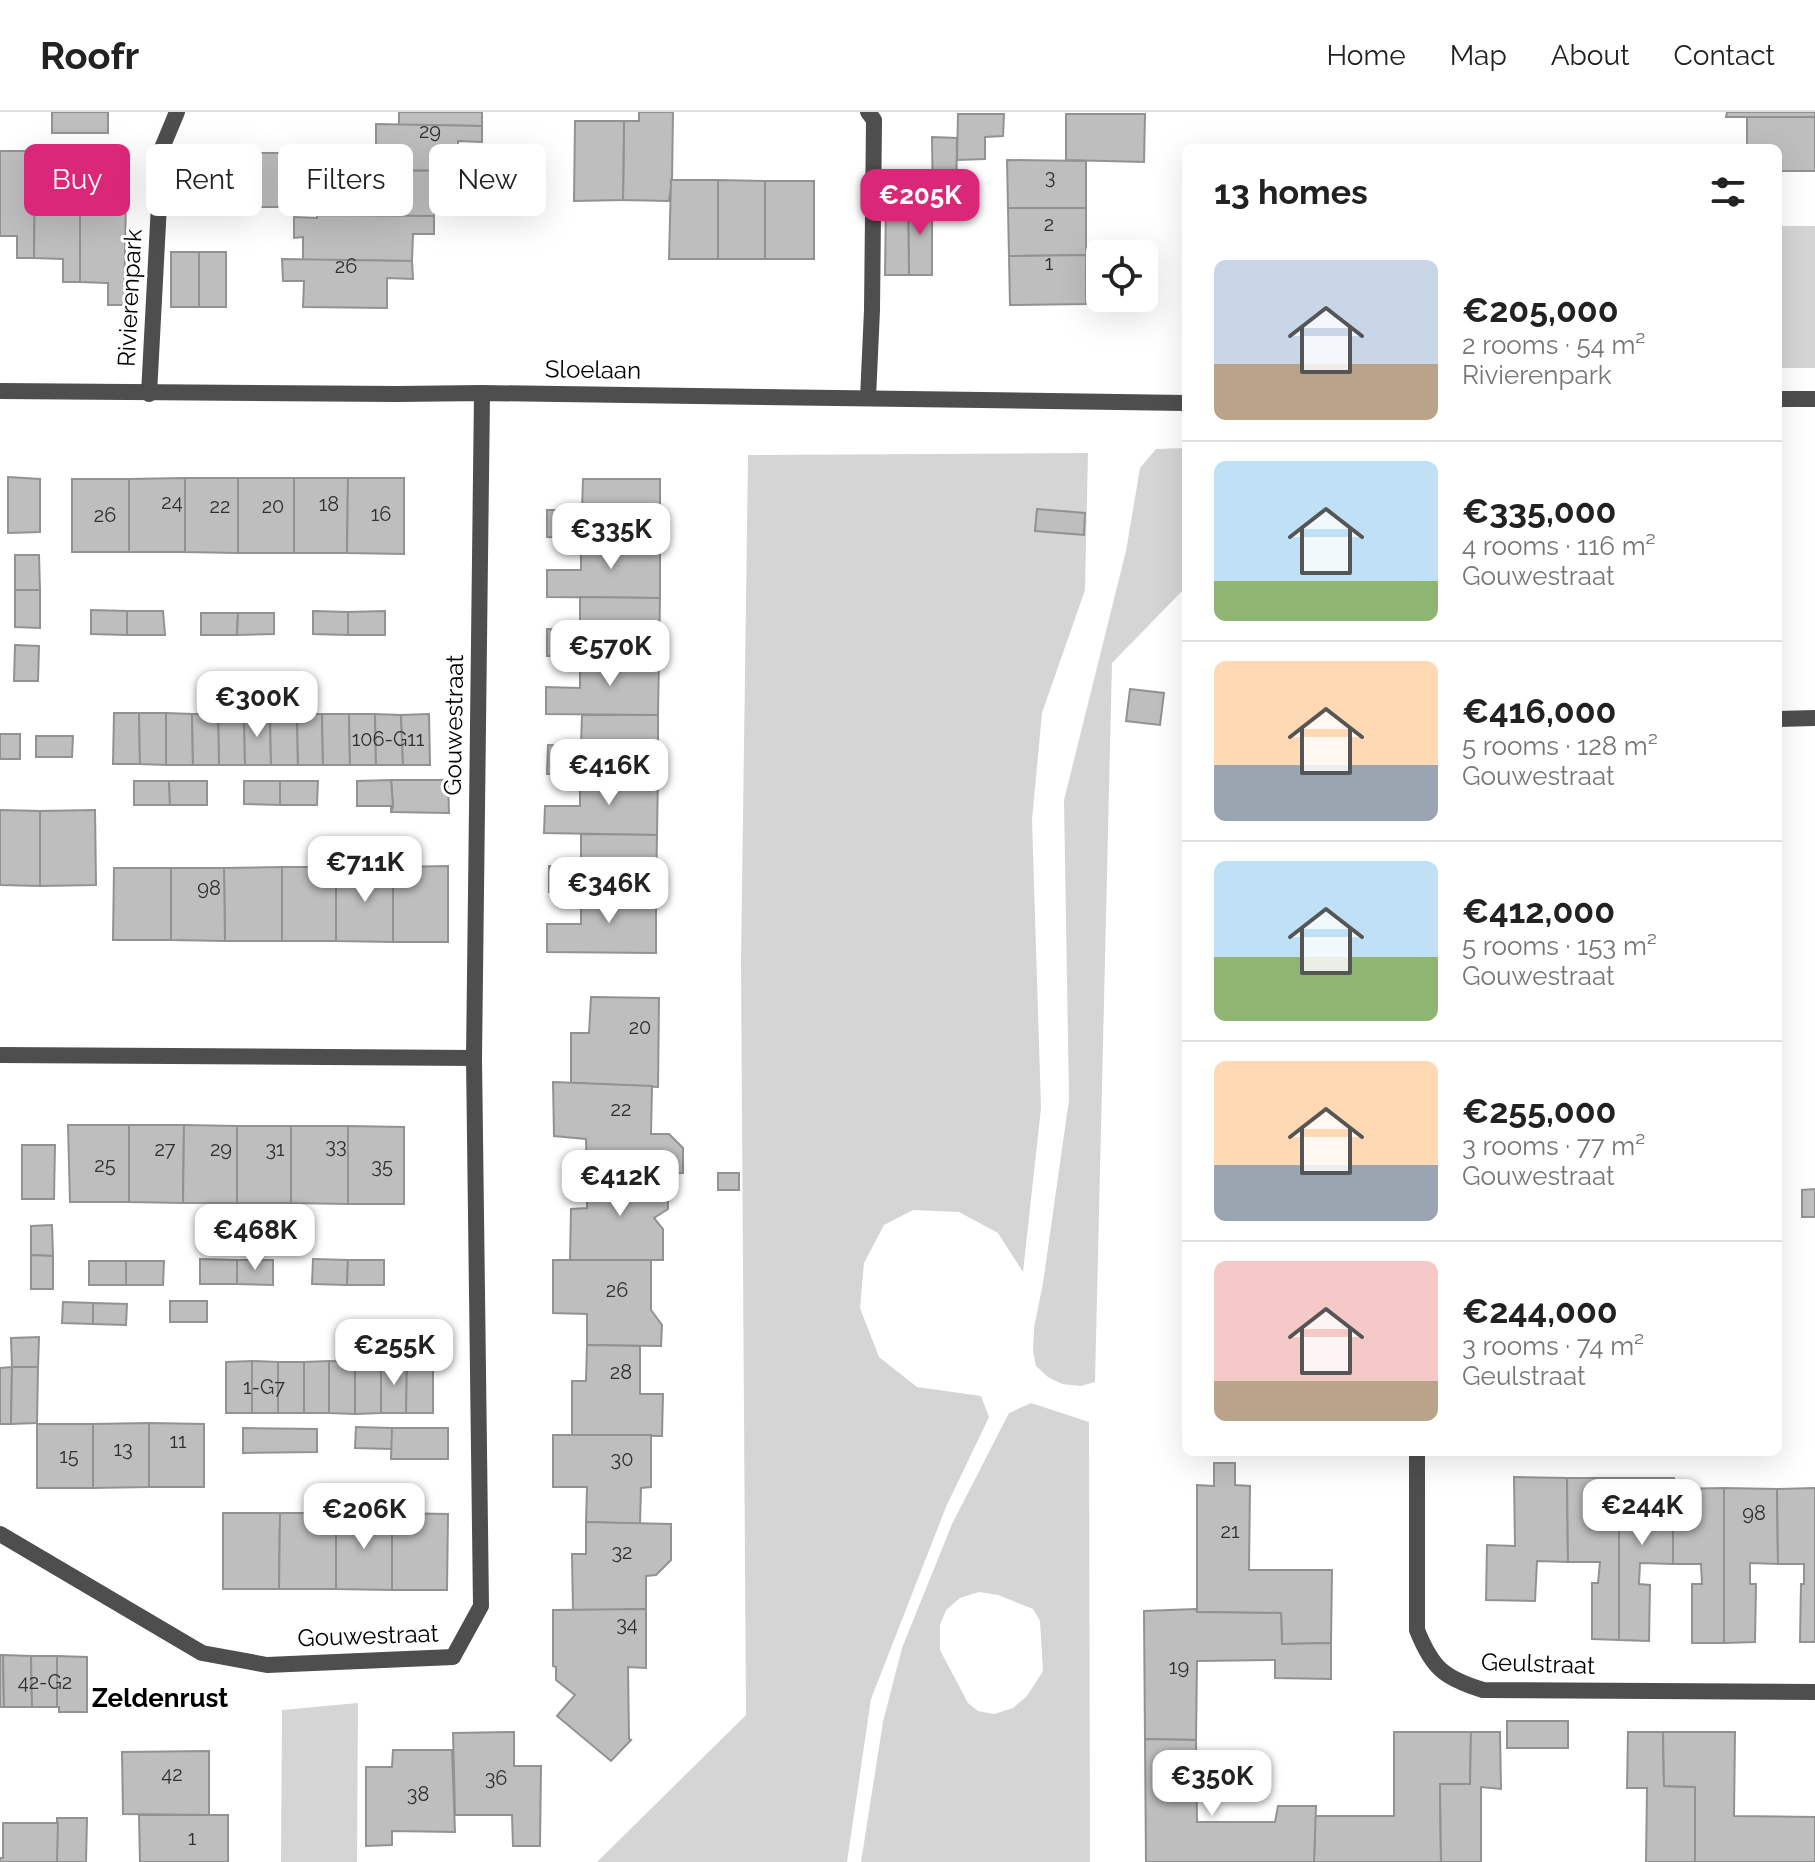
<!DOCTYPE html>
<html lang="en">
<head>
<meta charset="utf-8">
<style>
	body { margin:0; font-family:Raleway,sans-serif; background:#f2f2f2; color:#222; height:100vh; display:flex; flex-direction:column; font-size:30px; white-space:nowrap }
	* { box-sizing:border-box; margin:0 }
	p { font-size:26px; color:#767676 }
	.icon { flex:none; width:44px; height:44px; fill:none; stroke:currentColor; stroke-width:2; stroke-linecap:round; stroke-linejoin:round }
	.map { position:relative; flex:1; overflow:hidden }
	.panel { position:absolute; left:1182px; top:32px; width:600px; height:1312px; display:flex; flex-direction:column; background:#fff; border-radius:12px; box-shadow:0 8px 32px #0002 }
	.panel>* { flex:none }
	.banner { position:absolute; left:24px; top:32px; width:760px; height:72px; display:flex; gap:16px }
	.tools { position:absolute; left:1086px; top:128px; display:grid; gap:16px }
	.tools a { display:grid; place-items:center; width:72px; height:72px; border-radius:12px; background:#fff; box-shadow:0 8px 32px #0002; font-size:40px }
	.price { position:absolute; translate:-50% -68px; padding:0 18px; border-radius:16px; background:#fff; color:#222; font-size:26px; line-height:52px; filter:drop-shadow(0 2px 4px #0008) }
	.price::after { content:''; position:absolute; left:50%; top:48px; width:24px; height:18px; margin-left:-12px; background:inherit; clip-path:polygon(0 0,100% 0,50% 100%) }
	.price.selected { background:#db2777; color:#fff }
	ul { padding:0; list-style:none }
	li { display:flex; align-items:center; gap:24px; height:200px; padding:0 32px }
	li+li { border-top:2px solid #e0e0e0 }
	li span { display:grid; place-items:center; flex:none; width:224px; height:160px; border-radius:12px; color:#555 }
	li>.icon { margin-inline-start:auto }
	span .icon { width:96px; height:96px; fill:#fffc; stroke-width:1 }
	li b { font-size:34px }
	h2 { display:flex; justify-content:space-between; align-items:center; height:96px; padding:0 32px; font-size:34px }
	.chip { padding:0 28px; border-radius:12px; background:#fff; box-shadow:0 8px 32px #0002; font-size:28px; line-height:72px }
	.chip.selected { background:#db2777; color:#fff }
	header { display:flex; align-items:center; gap:48px; box-sizing:border-box; height:112px; padding:0 40px; background:#fff; border-bottom:2px solid #e0e0e0 }
	header strong { font-size:38px }
	nav { display:flex; gap:44px; margin-inline-start:auto; font-size:28px }
	.map>svg:first-child { display:block }
</style>
</head>
<body>
<header>
<strong>Roofr</strong>
<nav><a>Home</a><a>Map</a><a>About</a><a>Contact</a></nav>
</header>
<div class="map">
<svg width="1815" height="1750" viewBox="0 0 1815 1750">
	<rect width="100%" height="100%" fill="#fff"/>
	<g fill="#d5d5d5" fill-rule="evenodd">
		<rect x="1778" y="114" width="37" height="142"/>
		<polygon points="1186,336 1186,475 1112,551 1095,1270 1081,1274 1062,1272 1048,1265 1036,1254 1033,1239 1034,1216 1043,1171 1069,988 1064,688 1126,439 1140,356 1156,337"/>
		<polygon points="1088,341 1085,478 1042,601 1032,708 1041,996 1023,1160 998,1121 959,1100 913,1098 884,1113 864,1151 860,1196 879,1245 917,1275 981,1284 989,1305 946,1395 871,1587 847,1750 597,1750 746,1603 741,851 748,343"/>
		<path d="M1031,1291l58,19 1,440h-229l22,-140 19,-74 50,-124 57,-111zM979,1480l19,3 35,14 7,12 3,50 -16,25 -14,12 -19,6 -16,-3 -10,-8 -28,-53v-25l6,-15 14,-12z"/>
		<polygon points="358,1591 357,1750 281,1750 282,1598"/>
	</g>
	<g fill="#bebebe" stroke="#929292" stroke-width="2">
		<rect x="52" y="0" width="56" height="21"/>
		<polygon points="399,0 482,0 482,14 399,13"/>
		<polygon points="639,0 673,0 672,69 669,89 623,88 624,9 639,9"/>
		<polygon points="1727,0 1815,0 1815,5 1726,5"/>
		<polygon points="958,2 1004,2 1003,24 985,25 985,47 957,48"/>
		<polygon points="1066,2 1145,2 1144,50 1066,48"/>
		<polygon points="1747,5 1815,5 1815,59 1778,59 1778,36 1747,36"/>
		<polygon points="575,9 624,9 623,88 574,89"/>
		<polygon points="376,12 482,14 482,30 458,29 458,59 376,58"/>
		<polygon points="932,25 957,26 956,96 933,96"/>
		<polygon points="0,39 35,39 34,146 17,146 17,124 0,124"/>
		<polygon points="228,41 256,41 258,95 228,95"/>
		<polygon points="256,41 284,41 283,95 258,95"/>
		<polygon points="1007,48 1086,49 1086,96 1008,96"/>
		<polygon points="327,58 458,59 458,75 434,75 434,104 350,104 350,79 327,79"/>
		<polygon points="35,62 81,63 80,170 63,170 63,147 34,146"/>
		<polygon points="671,68 718,68 718,147 669,147"/>
		<polygon points="718,68 765,69 765,147 718,147"/>
		<rect x="765" y="69" width="49" height="78"/>
		<polygon points="80,85 126,86 124,193 108,193 108,171 80,170"/>
		<polygon points="932,88 932,163 909,163 908,89"/>
		<polygon points="886,89 908,89 909,163 885,163"/>
		<polygon points="1008,96 1086,96 1086,143 1009,144"/>
		<polygon points="317,103 434,104 434,122 413,122 412,149 303,148 303,125 294,126 294,105 317,106"/>
		<rect x="171" y="140" width="28" height="55"/>
		<rect x="199" y="140" width="27" height="55"/>
		<polygon points="1086,143 1086,192 1010,193 1009,144"/>
		<polygon points="282,147 412,149 413,167 387,166 387,196 303,195 304,169 283,169"/>
		<polygon points="8,365 40,367 40,420 8,421"/>
		<polygon points="185,366 238,366 238,441 185,440"/>
		<polygon points="185,366 185,440 129,440 129,367"/>
		<rect x="238" y="366" width="56" height="75"/>
		<polygon points="294,366 348,366 347,441 294,441"/>
		<polygon points="348,366 404,366 404,442 347,441"/>
		<rect x="72" y="367" width="57" height="73"/>
		<polygon points="583,367 660,367 660,427 547,425 547,398 582,398"/>
		<polygon points="1037,397 1085,401 1084,423 1035,419"/>
		<polygon points="581,426 660,427 660,486 547,485 547,458 581,458"/>
		<polygon points="15,443 39,443 40,478 15,478"/>
		<polygon points="15,478 40,478 40,516 15,515"/>
		<polygon points="580,485 660,486 659,545 547,544 547,517 580,518"/>
		<polygon points="91,498 127,499 127,523 91,522"/>
		<polygon points="127,499 163,499 165,523 127,523"/>
		<polygon points="313,499 348,500 348,523 313,522"/>
		<polygon points="385,499 385,523 348,523 348,500"/>
		<polygon points="201,501 238,501 237,523 201,523"/>
		<polygon points="238,501 274,501 274,522 237,523"/>
		<polygon points="15,533 39,534 38,569 14,569"/>
		<polygon points="580,545 659,545 658,603 546,602 546,575 580,576"/>
		<polygon points="1130,577 1164,581 1160,613 1126,609"/>
		<polygon points="114,601 139,601 140,652 113,652"/>
		<polygon points="139,601 166,601 166,653 140,652"/>
		<polygon points="166,601 192,602 193,653 166,653"/>
		<polygon points="244,601 245,653 219,653 218,602"/>
		<polygon points="244,601 270,602 271,653 245,653"/>
		<polygon points="192,602 218,602 219,653 193,653"/>
		<polygon points="270,602 297,602 298,653 271,653"/>
		<polygon points="297,602 322,602 323,653 298,653"/>
		<polygon points="322,602 349,602 350,653 323,653"/>
		<polygon points="349,602 375,602 376,653 350,653"/>
		<polygon points="375,602 401,603 403,653 376,653"/>
		<polygon points="429,602 430,653 403,653 401,603"/>
		<polygon points="582,603 658,603 658,663 547,662 548,633 581,634"/>
		<rect x="0" y="622" width="20" height="25"/>
		<polygon points="36,624 73,624 72,645 36,645"/>
		<polygon points="580,662 658,663 657,723 544,721 545,694 580,694"/>
		<polygon points="391,668 448,668 449,701 391,700 393,694"/>
		<polygon points="391,668 393,694 391,700 391,694 357,694 357,669"/>
		<polygon points="134,669 169,669 170,693 134,693"/>
		<polygon points="169,669 207,669 207,693 170,693"/>
		<polygon points="244,669 280,669 280,693 244,692"/>
		<polygon points="280,669 318,669 317,693 280,693"/>
		<polygon points="0,698 40,699 40,774 0,773"/>
		<polygon points="95,698 96,773 40,774 40,699"/>
		<polygon points="581,722 657,723 656,780 549,780 549,754 581,754"/>
		<polygon points="448,754 448,830 393,830 393,755"/>
		<polygon points="282,755 282,829 225,829 224,756"/>
		<rect x="282" y="755" width="54" height="74"/>
		<polygon points="336,755 393,755 393,830 336,829"/>
		<polygon points="114,756 171,756 171,828 113,828"/>
		<polygon points="171,756 224,756 225,829 171,828"/>
		<polygon points="581,780 656,780 656,841 547,840 547,812 581,812"/>
		<polygon points="591,885 659,886 658,975 571,971 571,921 589,921"/>
		<polygon points="553,970 652,974 651,1022 669,1022 683,1036 683,1061 587,1062 586,1027 554,1024"/>
		<polygon points="68,1013 129,1013 129,1090 70,1090"/>
		<polygon points="129,1013 184,1013 183,1091 129,1090"/>
		<polygon points="184,1013 237,1014 237,1091 183,1091"/>
		<rect x="237" y="1014" width="54" height="77"/>
		<polygon points="291,1014 348,1014 348,1092 291,1091"/>
		<polygon points="348,1014 404,1015 404,1092 348,1092"/>
		<polygon points="22,1033 55,1033 54,1087 22,1087"/>
		<polygon points="667,1061 668,1097 654,1106 663,1117 663,1148 570,1148 571,1097 587,1096 587,1062"/>
		<rect x="718" y="1061" width="21" height="17"/>
		<polygon points="1815,1077 1815,1105 1802,1105 1802,1078"/>
		<polygon points="52,1113 53,1144 31,1143 31,1114"/>
		<polygon points="31,1143 53,1144 53,1177 31,1177"/>
		<polygon points="200,1147 237,1148 237,1172 200,1172"/>
		<polygon points="313,1147 348,1148 347,1173 312,1172"/>
		<polygon points="237,1148 273,1148 273,1173 237,1172"/>
		<polygon points="348,1148 384,1148 384,1173 347,1173"/>
		<polygon points="553,1148 651,1148 651,1198 662,1213 661,1234 587,1233 587,1202 553,1201"/>
		<rect x="89" y="1149" width="37" height="24"/>
		<polygon points="126,1149 164,1149 163,1173 126,1173"/>
		<rect x="170" y="1189" width="37" height="21"/>
		<polygon points="63,1190 93,1191 93,1212 62,1211"/>
		<polygon points="93,1191 127,1192 126,1213 93,1212"/>
		<polygon points="39,1225 38,1255 12,1255 11,1226"/>
		<polygon points="587,1233 640,1234 640,1282 663,1282 662,1324 572,1323 572,1269 586,1269"/>
		<polygon points="252,1249 278,1250 278,1301 252,1301"/>
		<polygon points="252,1249 252,1301 226,1301 226,1250"/>
		<polygon points="329,1249 355,1250 355,1302 329,1301"/>
		<polygon points="329,1249 329,1301 304,1301 304,1250"/>
		<polygon points="381,1249 381,1301 355,1302 355,1250"/>
		<polygon points="381,1249 407,1250 406,1301 381,1301"/>
		<rect x="278" y="1250" width="26" height="51"/>
		<polygon points="407,1250 433,1250 433,1301 406,1301"/>
		<polygon points="12,1255 11,1312 0,1312 0,1256"/>
		<polygon points="12,1255 38,1255 37,1311 11,1312"/>
		<polygon points="149,1311 149,1375 93,1376 93,1312"/>
		<polygon points="149,1311 204,1312 204,1375 149,1375"/>
		<rect x="37" y="1312" width="56" height="64"/>
		<polygon points="356,1315 392,1316 392,1337 355,1336"/>
		<polygon points="243,1316 317,1317 317,1340 243,1341"/>
		<polygon points="392,1316 448,1316 448,1347 391,1347"/>
		<polygon points="553,1323 651,1323 651,1375 641,1376 640,1412 586,1410 587,1375 553,1375"/>
		<polygon points="1214,1351 1235,1351 1235,1373 1250,1374 1249,1458 1332,1458 1331,1531 1282,1532 1281,1501 1197,1500 1197,1373 1214,1374"/>
		<polygon points="1514,1365 1567,1366 1568,1450 1537,1449 1535,1489 1486,1488 1487,1433 1515,1434"/>
		<polygon points="1567,1366 1619,1366 1619,1528 1592,1527 1592,1471 1598,1471 1600,1450 1568,1450"/>
		<polygon points="1619,1366 1674,1366 1673,1452 1640,1451 1639,1472 1650,1473 1649,1529 1619,1528"/>
		<polygon points="1724,1376 1777,1377 1778,1452 1750,1451 1750,1472 1756,1472 1755,1530 1724,1531"/>
		<polygon points="1724,1376 1724,1531 1692,1531 1692,1472 1702,1472 1701,1452 1673,1452 1673,1377"/>
		<polygon points="1815,1376 1815,1530 1800,1530 1801,1472 1804,1472 1804,1452 1778,1452 1777,1377"/>
		<polygon points="223,1401 280,1401 279,1477 223,1477"/>
		<polygon points="280,1401 336,1401 336,1477 279,1477"/>
		<polygon points="336,1401 392,1401 392,1478 336,1477"/>
		<polygon points="392,1401 448,1402 447,1478 392,1478"/>
		<polygon points="586,1410 671,1412 671,1448 656,1463 646,1464 646,1497 573,1499 572,1442 586,1442"/>
		<polygon points="646,1497 646,1556 628,1555 629,1627 631,1628 611,1649 557,1604 575,1583 556,1568 556,1555 553,1554 553,1498"/>
		<polygon points="1196,1497 1197,1500 1281,1501 1282,1532 1331,1531 1331,1567 1275,1566 1275,1548 1197,1549 1196,1628 1145,1627 1144,1499"/>
		<polygon points="0,1543 3,1543 4,1595 0,1595"/>
		<polygon points="3,1543 31,1544 32,1595 4,1595"/>
		<polygon points="31,1544 57,1544 57,1595 32,1595"/>
		<polygon points="57,1544 87,1545 87,1600 59,1600 59,1595 57,1595"/>
		<rect x="1507" y="1609" width="61" height="27"/>
		<polygon points="514,1620 514,1654 541,1654 540,1734 513,1734 512,1703 455,1703 453,1621"/>
		<polygon points="1394,1620 1471,1620 1470,1672 1440,1672 1441,1750 1314,1750 1315,1704 1394,1704"/>
		<polygon points="1471,1620 1500,1620 1501,1677 1481,1675 1481,1750 1441,1750 1440,1672 1470,1672"/>
		<polygon points="1628,1620 1663,1620 1664,1674 1695,1675 1695,1750 1646,1750 1647,1676 1627,1676"/>
		<polygon points="1663,1620 1735,1620 1734,1704 1815,1705 1815,1750 1695,1750 1695,1675 1664,1674"/>
		<polygon points="1145,1627 1196,1628 1197,1710 1275,1710 1278,1694 1316,1694 1314,1750 1146,1750"/>
		<polygon points="393,1638 452,1638 455,1720 392,1719 392,1733 366,1734 366,1655 392,1655"/>
		<polygon points="209,1639 209,1703 123,1702 122,1640"/>
		<polygon points="139,1703 228,1703 228,1750 140,1750"/>
		<polygon points="57,1706 87,1706 86,1750 57,1750"/>
		<polygon points="3,1711 58,1711 57,1750 0,1750 0,1746 3,1746"/>
	</g>
	<g fill="none" stroke-linecap="round" stroke-linejoin="round">
		<g stroke="#4e4e4e" stroke-width="16">
			<polyline points="149,282 162,36 177,0"/>
			<polyline points="868,286 872,198 874,8 868,0"/>
			<polyline points="1778,607 1815,606"/>
			<polyline points="0,943 474,946"/>
			<path d="M1417,1340v178c15,38 27,48 66,60l332,2"/>
			<polyline points="0,1422 202,1541 267,1553 453,1545 481,1494 474,946 482,281"/>
		</g>
		<g stroke="#4e4e4e" stroke-width="16">
			<polyline points="0,279 397,282 482,281 1186,291"/>
			<polyline points="1778,287 1815,287"/>
		</g>
	</g>
	<g text-anchor="middle" stroke-width="6" stroke-linejoin="round" paint-order="stroke">
		<g font-size="20" fill="#303030">
			<text x="430" y="26">29</text>
			<text x="1050" y="72">3</text>
			<text x="1049" y="119">2</text>
			<text x="1049" y="158">1</text>
			<text x="346" y="161">26</text>
			<text x="172" y="397">24</text>
			<text x="329" y="399">18</text>
			<text x="220" y="401">22</text>
			<text x="273" y="401">20</text>
			<text x="381" y="409">16</text>
			<text x="105" y="410">26</text>
			<text x="388" y="634">106-G11</text>
			<text x="209" y="783">98</text>
			<text x="640" y="922">20</text>
			<text x="621" y="1004">22</text>
			<text x="336" y="1041">33</text>
			<text x="165" y="1044">27</text>
			<text x="221" y="1044">29</text>
			<text x="275" y="1044">31</text>
			<text x="105" y="1060">25</text>
			<text x="382" y="1061">35</text>
			<text x="617" y="1185">26</text>
			<text x="621" y="1267">28</text>
			<text x="264" y="1282">1-G7</text>
			<text x="178" y="1336">11</text>
			<text x="123" y="1344">13</text>
			<text x="69" y="1351">15</text>
			<text x="622" y="1354">30</text>
			<text x="1754" y="1408">98</text>
			<text x="1230" y="1426">21</text>
			<text x="622" y="1447">32</text>
			<text x="627" y="1519">34</text>
			<text x="1179" y="1562">19</text>
			<text x="45" y="1577">42-G2</text>
			<text x="172" y="1669">42</text>
			<text x="496" y="1673">36</text>
			<text x="418" y="1689">38</text>
			<text x="192" y="1733">1</text>
		</g>
		<g font-size="24" fill="#000" stroke="#fff">
			<text transform="translate(130 186) rotate(-87)" y="8">Rivierenpark</text>
			<text transform="translate(593 258) rotate(1)" y="8">Sloelaan</text>
			<text transform="translate(454 613) rotate(-89)" y="8">Gouwestraat</text>
			<text transform="translate(368 1524) rotate(-2)" y="8">Gouwestraat</text>
			<text transform="translate(1538 1552) rotate(2)" y="8">Geulstraat</text>
		</g>
		<g font-size="26" font-weight="bold" fill="#000" stroke="#fff">
			<text x="160" y="1595">Zeldenrust</text>
		</g>
	</g>
</svg>
<div class="tools">
<a><svg class="icon" aria-label="locate" viewBox="0 0 24 24"><circle cx="12" cy="12" r="6"/><path d="M12 2v4M12 18v4M2 12h4M18 12h4"/></svg></a>
</div>
<b class="price selected" style="left:920px;top:125px">€205K</b>
<b class="price" style="left:611px;top:459px">€335K</b>
<b class="price" style="left:610px;top:576px">€570K</b>
<b class="price" style="left:257px;top:627px">€300K</b>
<b class="price" style="left:609px;top:695px">€416K</b>
<b class="price" style="left:365px;top:792px">€711K</b>
<b class="price" style="left:609px;top:813px">€346K</b>
<b class="price" style="left:620px;top:1106px">€412K</b>
<b class="price" style="left:255px;top:1160px">€468K</b>
<b class="price" style="left:394px;top:1275px">€255K</b>
<b class="price" style="left:1642px;top:1435px">€244K</b>
<b class="price" style="left:364px;top:1439px">€206K</b>
<b class="price" style="left:1212px;top:1706px">€350K</b>
<div class="banner">
<a class="chip selected">Buy</a>
<a class="chip">Rent</a>
<a class="chip">Filters</a>
<a class="chip">New</a>
</div>
<section class="panel">
<h2>13 homes<svg class="icon" aria-label="filters" viewBox="0 0 24 24"><path d="M4 7h16M4 17h16"/><circle cx="9" cy="7" r="2"/><circle cx="15" cy="17" r="2"/></svg></h2>
<ul>
<li><span style="background:linear-gradient(#c9d6e8 65%,#b9a48a 0)"><svg class="icon" aria-label="home" viewBox="0 0 24 24"><path d="M3 11l9-7 9 7M6 9v11h12V9"/></svg></span><div><b>€205,000</b><p>2 rooms · 54 m²</p><p>Rivierenpark</p></div></li>
<li><span style="background:linear-gradient(#bfe0f5 75%,#8fb573 0)"><svg class="icon" aria-label="home" viewBox="0 0 24 24"><path d="M3 11l9-7 9 7M6 9v11h12V9"/></svg></span><div><b>€335,000</b><p>4 rooms · 116 m²</p><p>Gouwestraat</p></div></li>
<li><span style="background:linear-gradient(#ffd9b3 65%,#9aa5b1 0)"><svg class="icon" aria-label="home" viewBox="0 0 24 24"><path d="M3 11l9-7 9 7M6 9v11h12V9"/></svg></span><div><b>€416,000</b><p>5 rooms · 128 m²</p><p>Gouwestraat</p></div></li>
<li><span style="background:linear-gradient(#bfe0f5 60%,#8fb573 0)"><svg class="icon" aria-label="home" viewBox="0 0 24 24"><path d="M3 11l9-7 9 7M6 9v11h12V9"/></svg></span><div><b>€412,000</b><p>5 rooms · 153 m²</p><p>Gouwestraat</p></div></li>
<li><span style="background:linear-gradient(#ffd9b3 65%,#9aa5b1 0)"><svg class="icon" aria-label="home" viewBox="0 0 24 24"><path d="M3 11l9-7 9 7M6 9v11h12V9"/></svg></span><div><b>€255,000</b><p>3 rooms · 77 m²</p><p>Gouwestraat</p></div></li>
<li><span style="background:linear-gradient(#f6c9c9 75%,#b9a48a 0)"><svg class="icon" aria-label="home" viewBox="0 0 24 24"><path d="M3 11l9-7 9 7M6 9v11h12V9"/></svg></span><div><b>€244,000</b><p>3 rooms · 74 m²</p><p>Geulstraat</p></div></li>
</ul>
</section>
</div>
</body>
</html>
